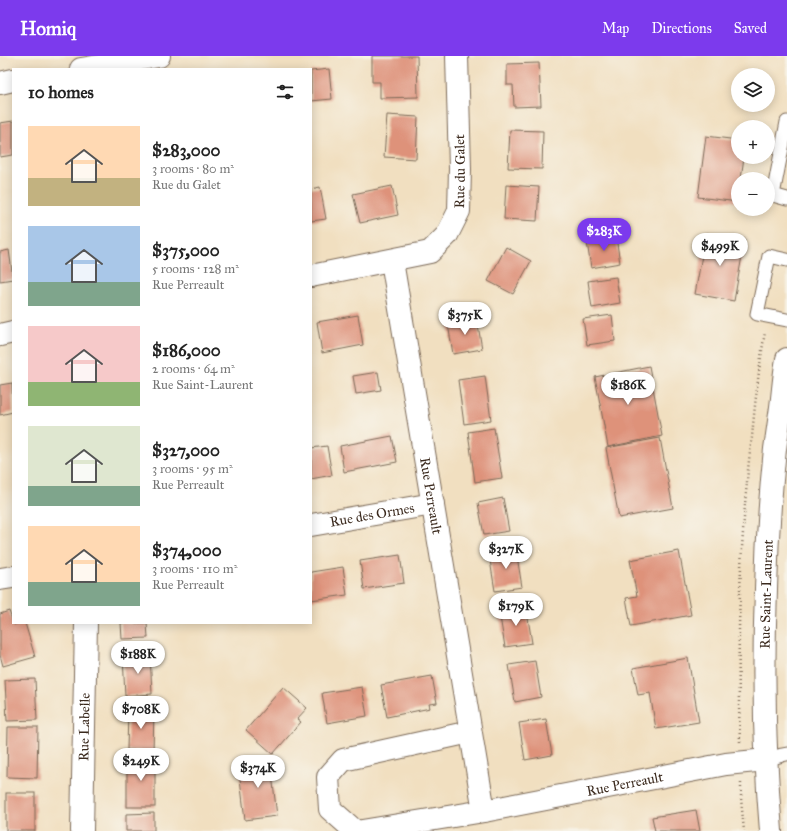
<!DOCTYPE html>
<html lang="en">
<head>
<meta charset="utf-8">
<style>
	body { margin:0; font-family:"IM FELL Great Primer",serif; background:#f6f6f6; color:#222; height:100vh; display:flex; flex-direction:column; font-size:15px; white-space:nowrap }
	* { box-sizing:border-box; margin:0 }
	p { font-size:13px; color:#767676 }
	.icon { flex:none; width:22px; height:22px; fill:none; stroke:currentColor; stroke-width:2; stroke-linecap:round; stroke-linejoin:round }
	.map { position:relative; flex:1; overflow:hidden }
	.details { position:absolute; left:12px; top:12px; width:300px; height:556px; display:flex; flex-direction:column; background:#fff; border-radius:0px; box-shadow:0 2px 10px #0003 }
	.details>* { flex:none }
	.controls { position:absolute; left:731px; top:12px; display:grid; gap:8px }
	.controls a { display:grid; place-items:center; width:44px; height:44px; border-radius:50%; background:#fff; box-shadow:0 2px 10px #0003; font-size:20px }
	.price { position:absolute; translate:-50% -34px; padding:0 9px; border-radius:14px; background:#fff; color:#222; font-size:13px; line-height:26px; filter:drop-shadow(0 1px 2px #0008) }
	.price::after { content:''; position:absolute; left:50%; top:24px; width:12px; height:9px; margin-left:-6px; background:inherit; clip-path:polygon(0 0,100% 0,50% 100%) }
	.price.current { background:#7c3aed; color:#fff }
	ul { padding:0; list-style:none }
	li { display:flex; align-items:center; gap:12px; height:100px; padding:0 16px }
	li span { display:grid; place-items:center; flex:none; width:112px; height:80px; border-radius:0px; color:#555 }
	li>.icon { margin-inline-start:auto }
	span .icon { width:48px; height:48px; fill:#fffc; stroke-width:1 }
	li b { font-size:17px }
	h2 { display:flex; justify-content:space-between; align-items:center; height:48px; padding:0 16px; font-size:17px }
	header { display:flex; align-items:center; gap:24px; box-sizing:border-box; height:56px; padding:0 20px; background:#7c3aed; color:#fff }
	header strong { font-size:19px }
	nav { display:flex; gap:22px; margin-inline-start:auto; font-size:14px }
	.map>svg:first-child { display:block }
</style>
</head>
<body>
<header>
<strong>Homiq</strong>
<nav><a>Map</a><a>Directions</a><a>Saved</a></nav>
</header>
<div class="map">
<svg width="787" height="775" viewBox="0 0 787 775">
	<rect width="100%" height="100%" fill="#f7f3e8"/>
	<filter id="ink" filterUnits="userSpaceOnUse"><feTurbulence type="fractalNoise" baseFrequency=".025" numOctaves="2"/><feDisplacementMap in="SourceGraphic" scale="8" xChannelSelector="R" yChannelSelector="G"/><feConvolveMatrix kernelMatrix="1 2 1 2 8 2 1 2 1" color-interpolation-filters="sRGB"/></filter>
	<filter id="wash" filterUnits="userSpaceOnUse"><feTurbulence type="fractalNoise" baseFrequency=".012" numOctaves="4" result="noise"/><feDisplacementMap in="SourceGraphic" scale="16" xChannelSelector="R" yChannelSelector="G"/><feGaussianBlur stdDeviation="0.9" result="paint"/><feColorMatrix in="noise" values="0 0 0 0 0 0 0 0 0 0 0 0 0 0 0 0 0 1.4 0 .05"/><feComposite in="paint" operator="in"/></filter>
	<g filter="url(#wash)">
		<rect width="100%" height="100%" fill="#f1dfc0"/>
		<g id="blocks">
			<g fill="#de927a">
				<polygon points="372,0 417,0 418,41 380,42 380,26 372,26"/>
				<polygon points="539,7 541,50 514,51 513,29 507,29 507,8"/>
				<polygon points="329,13 332,43 311,45 311,15"/>
				<polygon points="387,59 418,61 416,103 384,101"/>
				<polygon points="13,65 13,99 0,101 0,67"/>
				<polygon points="510,74 543,75 542,113 508,112"/>
				<polygon points="706,80 738,84 738,101 744,101 741,123 738,123 738,146 698,141"/>
				<polygon points="506,129 539,131 537,165 504,163"/>
				<polygon points="392,130 398,159 360,167 353,138"/>
				<polygon points="320,131 326,163 311,165 311,133"/>
				<polygon points="706,177 745,183 734,245 695,238"/>
				<polygon points="616,181 620,207 591,212 587,186"/>
				<polygon points="506,191 531,205 513,238 488,225"/>
				<polygon points="9,194 13,223 0,225 0,196"/>
				<polygon points="616,221 620,247 592,252 588,225"/>
				<polygon points="358,259 363,289 322,297 317,266"/>
				<polygon points="612,259 615,285 587,289 583,263"/>
				<polygon points="477,263 482,293 453,298 448,268"/>
				<polygon points="649,310 662,380 608,391 595,321"/>
				<polygon points="378,316 381,334 356,338 353,320"/>
				<polygon points="485,320 491,364 464,368 458,324"/>
				<polygon points="12,327 13,356 0,359 0,329"/>
				<polygon points="494,372 502,422 475,426 468,376"/>
				<polygon points="392,380 397,406 344,416 340,390"/>
				<polygon points="660,382 673,452 619,462 606,392"/>
				<polygon points="327,390 332,419 311,423 311,392"/>
				<polygon points="503,442 509,475 484,479 478,447"/>
				<polygon points="516,494 522,531 495,535 489,498"/>
				<polygon points="679,495 691,559 631,570 626,542 637,540 630,504"/>
				<polygon points="400,499 404,527 364,533 360,505"/>
				<polygon points="343,511 347,539 311,544 311,516"/>
				<polygon points="526,550 532,587 505,591 499,555"/>
				<polygon points="9,555 14,569 19,567 25,567 35,601 3,610 0,599 0,558"/>
				<polygon points="121,567 147,567 148,582 122,583"/>
				<polygon points="150,598 152,638 125,640 123,600"/>
				<polygon points="688,602 699,666 656,673 650,637 638,639 633,612"/>
				<polygon points="535,605 541,641 515,646 509,609"/>
				<polygon points="432,620 437,647 429,648 430,652 387,661 381,629"/>
				<polygon points="35,623 37,664 7,665 5,624"/>
				<polygon points="283,631 307,652 297,663 301,666 273,698 246,674"/>
				<polygon points="362,631 367,660 327,667 322,637"/>
				<polygon points="128,654 154,654 153,695 127,694"/>
				<polygon points="546,663 552,699 525,704 519,667"/>
				<polygon points="8,671 38,671 37,722 7,721"/>
				<rect x="127" y="701" width="28" height="50"/>
				<polygon points="270,702 277,760 245,764 238,706"/>
				<rect x="6" y="737" width="29" height="38"/>
				<polygon points="696,754 700,775 655,775 652,761"/>
				<polygon points="154,757 154,775 126,775 126,758"/>
			</g>
		</g>
	</g>
	<g filter="url(#ink)">
		<use href="#blocks" fill-opacity="0" stroke="#7b6957" stroke-width="1"/>
		<g fill="none" stroke-linecap="round" stroke-linejoin="round">
			<g stroke="#7b6957" stroke-width="15">
				<g id="lane">
					<polyline points="787,66 773,139 787,143"/>
					<polyline points="787,204 769,200 757,258 787,264"/>
					<polyline points="766,704 782,699 787,698"/>
				</g>
			</g>
			<g stroke="#7b6957" stroke-width="24">
				<g id="street">
					<polyline points="81,13 159,0"/>
					<polyline points="0,27 13,24"/>
					<path id="s1" d="M392,205l92,550 242,-47 40,-4"/>
					<path id="s2" d="M311,220l119,-24 17,-17 12,-24 1,-42 -3,-113"/>
					<polyline points="0,279 13,276"/>
					<path id="s3" d="M311,469l122,-21"/>
					<polyline points="0,523 13,521"/>
					<path id="s4" d="M82,775l4,-208"/>
					<polyline points="355,775 330,753 328,721 343,704 470,676"/>
					<polyline points="362,775 484,755"/>
					<path id="s5" d="M771,775c-7,-81 -8,-162 -5,-242 1,-47 4,-93 9,-140 2,-14 4,-28 6,-42 2,-16 3,-32 6,-48"/>
				</g>
			</g>
			<g stroke="#7b6957" stroke-width="2.5" stroke-dasharray="1 3" stroke-linecap="butt">
				<path d="M740,686c-3,-87 -1,-174 7,-260 1,-15 3,-30 5,-45 3,-35 7,-70 13,-105"/>
				<polyline points="741,727 741,742 744,775"/>
			</g>
			<use href="#lane" stroke="#fff" stroke-width="13"/>
			<use href="#street" stroke="#fff" stroke-width="22"/>
		</g>
	</g>
	<g text-anchor="middle" stroke-width="4" stroke-linejoin="round" paint-order="stroke">
		<g font-size="14" fill="#3b2a1e" stroke="#f7f3e8">
			<text dy="5" stroke="none"><textPath href="#s2" startOffset="212">Rue du Galet</textPath></text>
			<text dy="5" stroke="none"><textPath href="#s1" startOffset="238">Rue Perreault</textPath></text>
			<text dy="5" stroke="none"><textPath href="#s3" startOffset="62">Rue des Ormes</textPath></text>
			<text dy="5" stroke="none"><textPath href="#s5" startOffset="237">Rue Saint-Laurent</textPath></text>
			<text dy="5" stroke="none"><textPath href="#s4" startOffset="104">Rue Labelle</textPath></text>
			<text dy="5" stroke="none"><textPath href="#s1" startOffset="701">Rue Perreault</textPath></text>
		</g>
	</g>
</svg>
<div class="controls">
<a><svg class="icon" aria-label="layers" viewBox="0 0 24 24"><path d="M12 4l9 5-9 5-9-5zM3 14l9 5 9-5"/></svg></a>
<a>+</a>
<a>−</a>
</div>
<b class="price current" style="left:604px;top:196px">$283K</b>
<b class="price" style="left:720px;top:211px">$499K</b>
<b class="price" style="left:465px;top:280px">$375K</b>
<b class="price" style="left:628px;top:350px">$186K</b>
<b class="price" style="left:506px;top:514px">$327K</b>
<b class="price" style="left:516px;top:571px">$179K</b>
<b class="price" style="left:138px;top:619px">$188K</b>
<b class="price" style="left:141px;top:674px">$708K</b>
<b class="price" style="left:141px;top:726px">$249K</b>
<b class="price" style="left:258px;top:733px">$374K</b>
<section class="details">
<h2>10 homes<svg class="icon" aria-label="filters" viewBox="0 0 24 24"><path d="M4 7h16M4 17h16"/><circle cx="9" cy="7" r="2"/><circle cx="15" cy="17" r="2"/></svg></h2>
<ul>
<li><span style="background:linear-gradient(#ffd9b3 65%,#c2b280 0)"><svg class="icon" aria-label="home" viewBox="0 0 24 24"><path d="M3 11l9-7 9 7M6 9v11h12V9"/></svg></span><div><b>$283,000</b><p>3 rooms · 80 m²</p><p>Rue du Galet</p></div></li>
<li><span style="background:linear-gradient(#a9c7e8 70%,#7fa58c 0)"><svg class="icon" aria-label="home" viewBox="0 0 24 24"><path d="M3 11l9-7 9 7M6 9v11h12V9"/></svg></span><div><b>$375,000</b><p>5 rooms · 128 m²</p><p>Rue Perreault</p></div></li>
<li><span style="background:linear-gradient(#f6c9c9 70%,#8fb573 0)"><svg class="icon" aria-label="home" viewBox="0 0 24 24"><path d="M3 11l9-7 9 7M6 9v11h12V9"/></svg></span><div><b>$186,000</b><p>2 rooms · 64 m²</p><p>Rue Saint-Laurent</p></div></li>
<li><span style="background:linear-gradient(#dfe7d0 75%,#7fa58c 0)"><svg class="icon" aria-label="home" viewBox="0 0 24 24"><path d="M3 11l9-7 9 7M6 9v11h12V9"/></svg></span><div><b>$327,000</b><p>3 rooms · 95 m²</p><p>Rue Perreault</p></div></li>
<li><span style="background:linear-gradient(#ffd9b3 70%,#7fa58c 0)"><svg class="icon" aria-label="home" viewBox="0 0 24 24"><path d="M3 11l9-7 9 7M6 9v11h12V9"/></svg></span><div><b>$374,000</b><p>3 rooms · 110 m²</p><p>Rue Perreault</p></div></li>
</ul>
</section>
</div>
</body>
</html>
